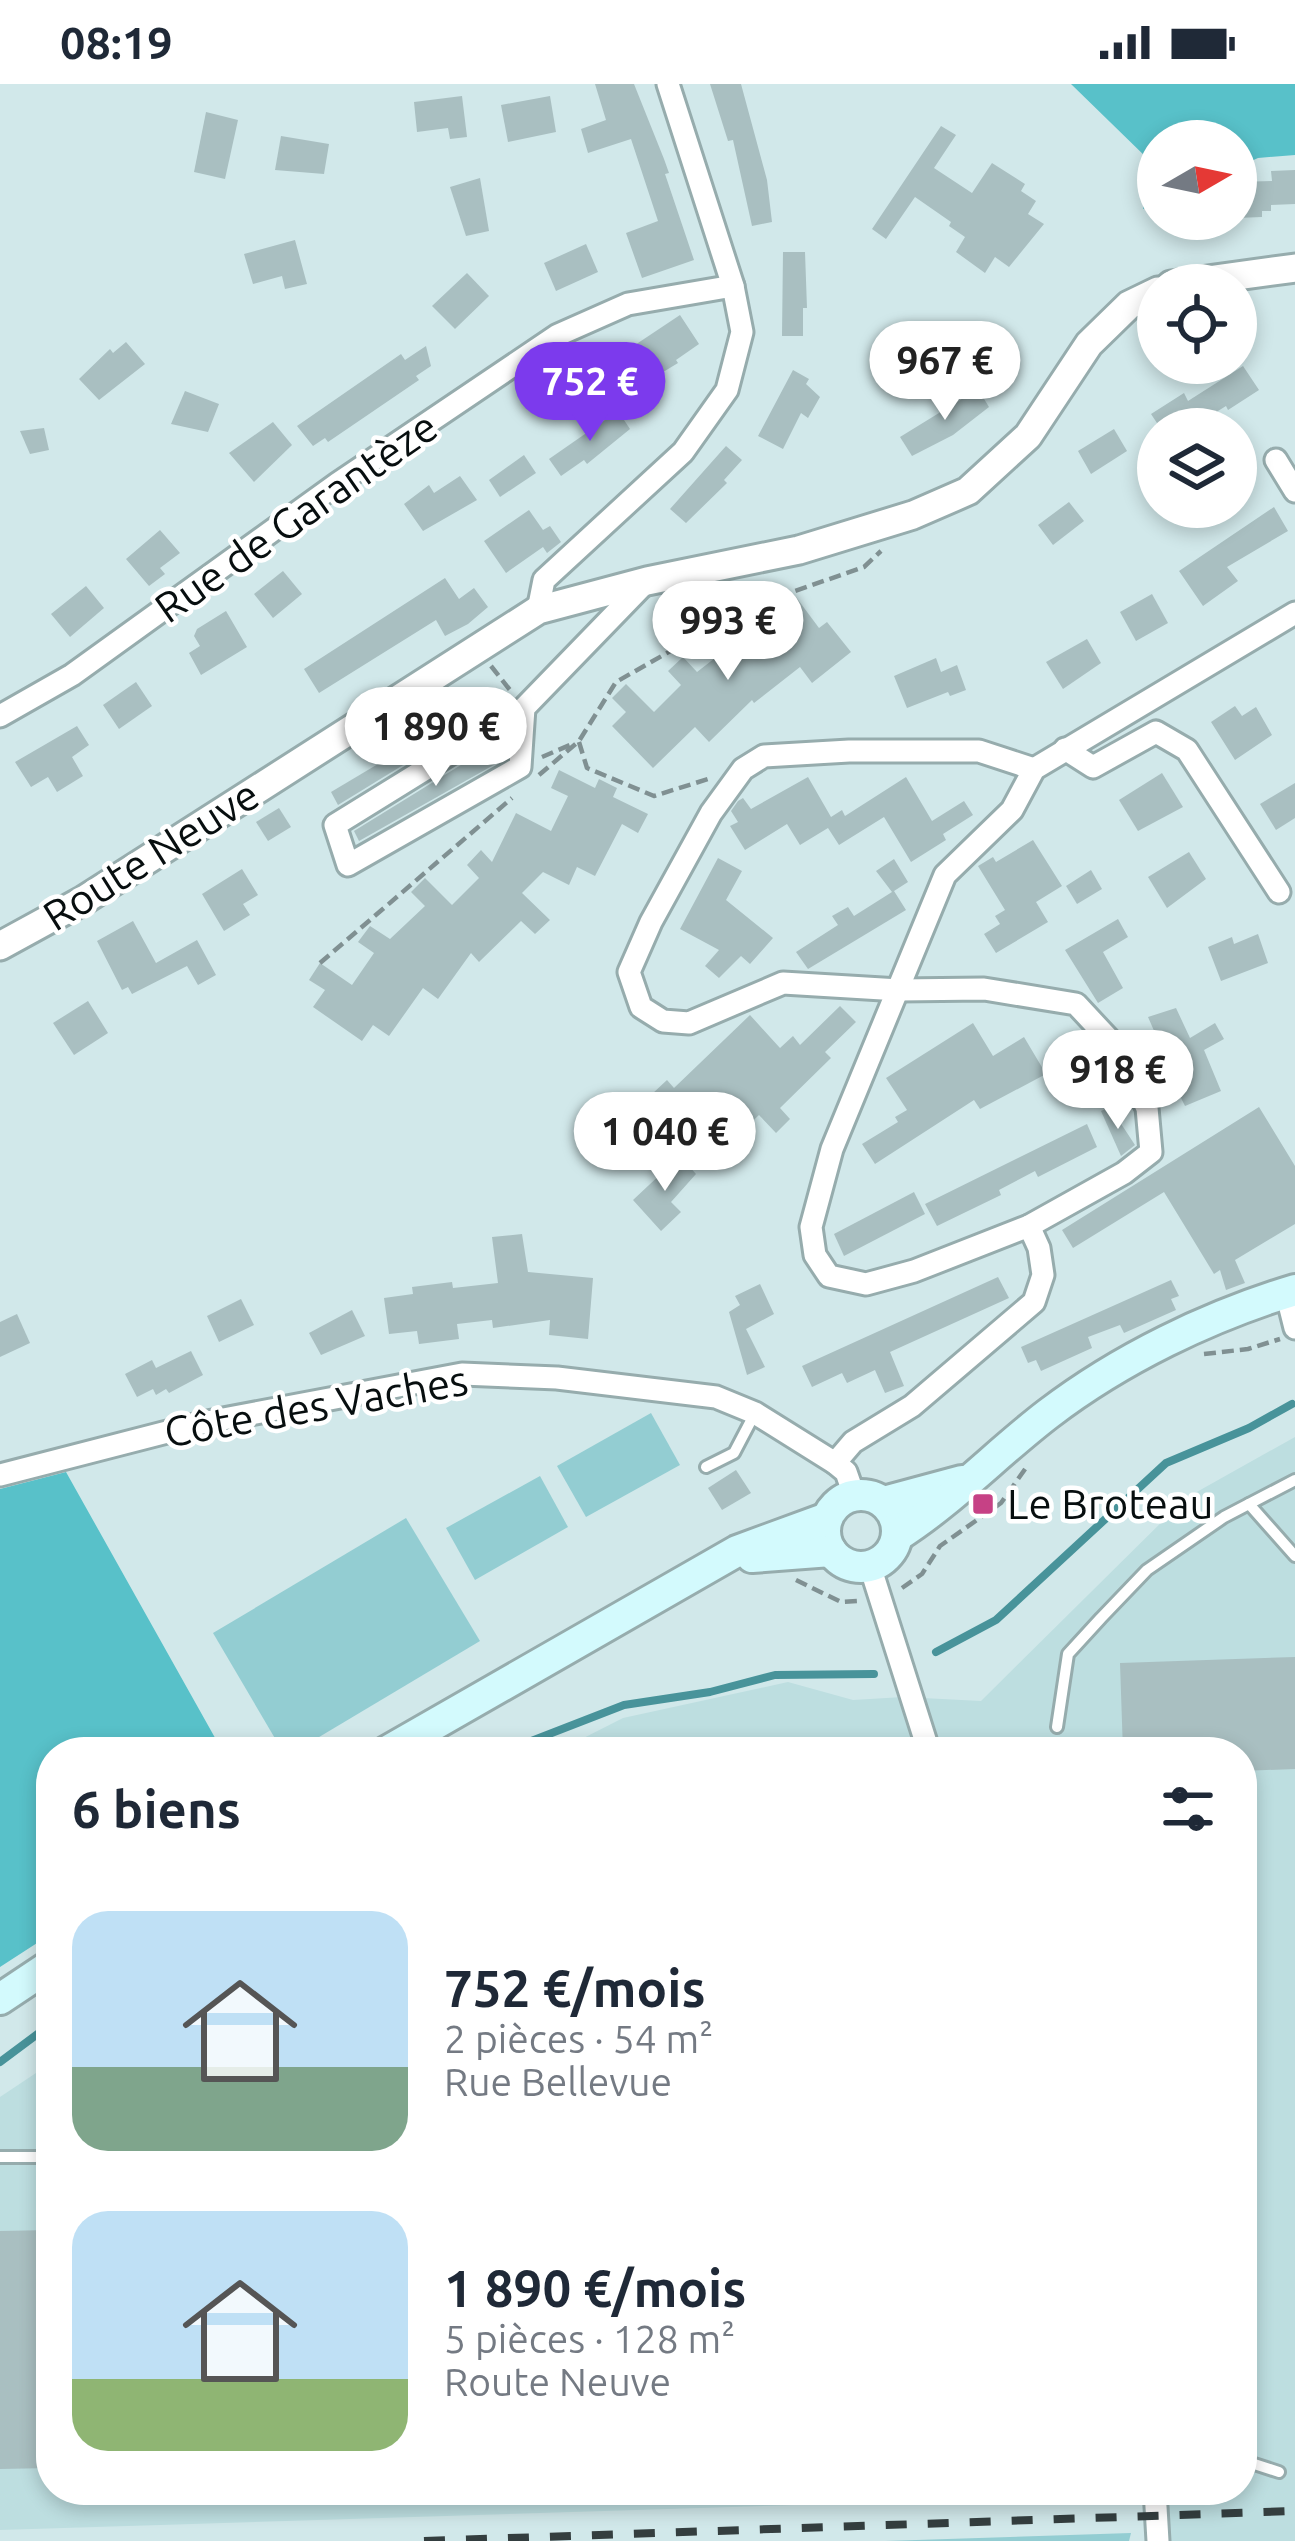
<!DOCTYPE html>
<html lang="fr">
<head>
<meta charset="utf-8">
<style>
	body { margin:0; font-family:Ubuntu,sans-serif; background:#f6f6f7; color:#1f2937; height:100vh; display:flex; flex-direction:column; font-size:45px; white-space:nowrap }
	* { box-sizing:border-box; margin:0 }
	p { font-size:39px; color:#747a83 }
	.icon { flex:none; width:66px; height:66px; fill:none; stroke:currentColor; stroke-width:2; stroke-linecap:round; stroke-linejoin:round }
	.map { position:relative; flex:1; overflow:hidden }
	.sheet { position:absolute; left:36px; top:1653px; width:1221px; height:768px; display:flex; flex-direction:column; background:#fff; border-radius:48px; box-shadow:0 6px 18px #0003 }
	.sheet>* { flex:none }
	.needle { width:78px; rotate:81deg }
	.tools { position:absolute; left:1137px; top:36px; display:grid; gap:24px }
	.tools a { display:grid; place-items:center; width:120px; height:120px; border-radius:50%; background:#fff; box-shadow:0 6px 18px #0003; font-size:60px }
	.price { position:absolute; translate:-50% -102px; padding:0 27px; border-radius:42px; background:#fff; color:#222; font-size:39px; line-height:78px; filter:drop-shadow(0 3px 6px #0008) }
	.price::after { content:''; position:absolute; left:50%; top:72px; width:36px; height:27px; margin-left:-18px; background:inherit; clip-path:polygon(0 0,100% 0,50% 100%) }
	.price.selected { background:#7c3aed; color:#fff }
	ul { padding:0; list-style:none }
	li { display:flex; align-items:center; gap:36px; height:300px; padding:0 36px }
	li span { display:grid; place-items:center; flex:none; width:336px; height:240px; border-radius:36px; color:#555 }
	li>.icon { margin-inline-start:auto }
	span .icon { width:144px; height:144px; fill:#fffc; stroke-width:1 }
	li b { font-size:51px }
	h2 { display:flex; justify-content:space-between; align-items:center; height:144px; padding:0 36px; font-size:51px }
	.status { display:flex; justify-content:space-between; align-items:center; height:84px; padding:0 60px; background:#fff; direction:ltr }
	.status svg { height:33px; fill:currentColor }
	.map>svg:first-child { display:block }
</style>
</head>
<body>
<div class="status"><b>08:19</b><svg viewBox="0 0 49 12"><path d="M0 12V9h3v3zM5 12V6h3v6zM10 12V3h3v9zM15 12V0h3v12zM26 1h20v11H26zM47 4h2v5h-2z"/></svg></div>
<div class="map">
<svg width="1295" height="2457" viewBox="0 0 1295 2457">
	<rect width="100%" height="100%" fill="#d1e8ea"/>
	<polygon fill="#bddee0" points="1295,1353 1295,2457 1169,2457 1146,2410 0,2446 0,2013 51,1979 51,2406 1242,2406 1242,1668 556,1668 623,1634 788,1598 853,1616 903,1613 981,1617 1186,1414"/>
	<g fill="#93cdd2">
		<polygon points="651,1329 680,1381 586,1433 557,1382"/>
		<polygon points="540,1392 568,1443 475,1496 446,1444"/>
		<polygon points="406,1434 480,1557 294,1668 283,1668 213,1549"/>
		<polygon points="1131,2449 1129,2457 885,2457"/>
	</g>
	<g fill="#58c1c9">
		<polygon points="1071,0 1295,0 1295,71 1258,74 1236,84 1236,57 1158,57 1158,119 1143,125 1150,77"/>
		<polygon points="66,1388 223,1668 51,1668 51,1850 0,1883 0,1405"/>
	</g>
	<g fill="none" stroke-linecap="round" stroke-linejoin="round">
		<g stroke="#48939a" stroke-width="8">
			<polyline points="936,1568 996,1536 1166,1379 1249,1344 1292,1320"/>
			<polyline points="503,1668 624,1621 710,1608 775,1591 874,1590"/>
			<polyline points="0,1978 51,1940"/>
		</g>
	</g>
	<g fill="#a9bfc1">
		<polygon points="595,0 634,0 664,75 669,89 665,90 694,176 642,194 626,149 658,137 631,55 588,69 581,45 606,36"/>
		<polygon points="710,0 741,0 767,96 772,138 752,142 733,56 728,57"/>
		<polygon points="462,12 467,53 450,55 448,44 417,48 414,18"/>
		<polygon points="550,12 556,48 508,58 501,21"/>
		<polygon points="206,28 238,36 225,95 194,88"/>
		<polygon points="941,42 956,51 934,84 972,109 992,79 1025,100 1021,107 1036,117 1028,130 1044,140 1009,183 995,173 985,189 956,168 965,153 949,142 951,138 915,113 886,155 872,145"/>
		<polygon points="281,52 329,60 324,90 275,86"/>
		<polygon points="1295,86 1295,120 1271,121 1271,127 1262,127 1262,133 1236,134 1236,98 1272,97 1271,87"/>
		<polygon points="480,94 489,147 466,152 450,103"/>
		<polygon points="295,156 307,200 285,205 282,192 253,200 244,170"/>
		<polygon points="586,160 598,188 556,207 544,179"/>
		<polygon points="783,168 805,168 807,224 803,224 803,252 782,252"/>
		<polygon points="467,189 489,212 455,245 432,222"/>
		<polygon points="680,231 699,260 676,276 678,279 630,308 617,290 643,273 635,261"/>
		<polygon points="126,258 145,280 99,316 79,295 110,265 113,269"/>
		<polygon points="426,262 431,282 416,292 419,296 328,358 325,354 313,362 297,342 401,270 405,276"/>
		<polygon points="1243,282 1259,306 1228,326 1226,322 1189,345 1161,345 1151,330 1184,309 1188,317"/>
		<polygon points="793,286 809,295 806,300 820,313 808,334 801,329 783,365 758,352"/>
		<polygon points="978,305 989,323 953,351 912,372 900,353"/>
		<polygon points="185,307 219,320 208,348 171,340"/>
		<polygon points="618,327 630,345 587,380 584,376 561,392 549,375"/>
		<polygon points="273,338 292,361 254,398 229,369"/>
		<polygon points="44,344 49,366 30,370 20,347"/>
		<polygon points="1114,345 1127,367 1091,390 1078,367"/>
		<polygon points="726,362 742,376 724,396 727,399 686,439 670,425"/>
		<polygon points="524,371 536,389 500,413 489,396"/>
		<polygon points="460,392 477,416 423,447 404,420 429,401 434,409"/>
		<polygon points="1069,418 1084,437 1053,461 1038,441"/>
		<polygon points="1274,423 1288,447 1227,483 1238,497 1203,522 1179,487"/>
		<polygon points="529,426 543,446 550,442 561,458 547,469 543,463 506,489 484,457"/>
		<polygon points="160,446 180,469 160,484 165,490 149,502 126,475"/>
		<polygon points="283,487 302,510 273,534 254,510"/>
		<polygon points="445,494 459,515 474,504 488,523 468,540 445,552 436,536 319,609 304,585"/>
		<polygon points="86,502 104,524 70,553 51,530"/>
		<polygon points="1152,510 1168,539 1136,557 1120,528"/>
		<polygon points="796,513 819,544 827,538 851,568 812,599 800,583 754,619 752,616 709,658 695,643 653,684 612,642 626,628 612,614 626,600 654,628 681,601 668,587 683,573 697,588 733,560 721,545 737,533 761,564 791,540 780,524"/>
		<polygon points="226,527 247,563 201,591 189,569 200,562 194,552 197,545"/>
		<polygon points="1087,555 1101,579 1063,605 1046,578"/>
		<polygon points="936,574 941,588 957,581 966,606 950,612 948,608 907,624 894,592"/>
		<polygon points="136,598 152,622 119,645 103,621"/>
		<polygon points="1235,622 1242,632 1256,623 1272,651 1235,676 1211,638"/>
		<polygon points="472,624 478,635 338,721 331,708"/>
		<polygon points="77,642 89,661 72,673 83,692 57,708 48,693 31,703 15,678"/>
		<polygon points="503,655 506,674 359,757 354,747"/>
		<polygon points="559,686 595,704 599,695 617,704 613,713 648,730 638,749 622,740 595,792 577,783 569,801 543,788 522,809 550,836 535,850 521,837 479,878 471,869 438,915 423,904 389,952 373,941 362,957 313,923 325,906 309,896 320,879 352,901 374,869 358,858 370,842 390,855 425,822 411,808 425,794 452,821 479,794 467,781 481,766 492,778 516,729 551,747 568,712 551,704"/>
		<polygon points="1162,689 1183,723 1138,747 1119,716"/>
		<polygon points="808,693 831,733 842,726 845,732 906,693 932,737 964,717 973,731 943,750 946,756 911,778 884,733 839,761 828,744 800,761 787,740 745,766 730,742 738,738 731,727 738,717 743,714 751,725"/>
		<polygon points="1295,699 1295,734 1276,746 1260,720"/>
		<polygon points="279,724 291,743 268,757 256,738"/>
		<polygon points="1033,756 1062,802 1036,818 1048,838 996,869 984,850 1000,840 995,832 1005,826 978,782 993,773 996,778"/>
		<polygon points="1189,768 1206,795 1167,824 1148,793"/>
		<polygon points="718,774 742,787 726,816 773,854 750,880 741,872 719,894 705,882 719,866 680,845"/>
		<polygon points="894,775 908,798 894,807 906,826 808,885 796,868 838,841 832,832 848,823 854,832 892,808 876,787"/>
		<polygon points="242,785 258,811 243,820 250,831 224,847 202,810"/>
		<polygon points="1091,786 1102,805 1077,820 1066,802"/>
		<polygon points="1118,835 1128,853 1103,868 1123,904 1098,919 1065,866"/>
		<polygon points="133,837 156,879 197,856 216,891 198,901 187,882 132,910 128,903 122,906 97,857"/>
		<polygon points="1258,850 1268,879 1221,897 1208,863 1232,853 1234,860"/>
		<polygon points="88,917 108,949 74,971 53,939"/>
		<polygon points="840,922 856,938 825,968 831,974 780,1024 790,1035 776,1049 759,1031 725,1063 715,1052 699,1066 652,1010 667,996 674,1004 750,931 780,964 793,952 800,961"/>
		<polygon points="1176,924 1190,954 1215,939 1224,955 1204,966 1221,1007 1185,1022 1172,996 1160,1001 1155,989 1148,992 1135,966 1140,964 1137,957 1155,949 1148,933"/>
		<polygon points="973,939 993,972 1024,953 1046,990 980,1025 974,1016 875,1080 862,1060 898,1038 895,1033 907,1026 886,994"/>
		<polygon points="1086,961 1112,1006 1093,1018 1065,970"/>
		<polygon points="1110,1023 1135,1061 1121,1072 1101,1027"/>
		<polygon points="1259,1023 1295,1082 1295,1140 1235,1176 1245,1199 1226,1206 1220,1186 1214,1190 1164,1108 1073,1164 1062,1146"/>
		<polygon points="1087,1040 1097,1063 1038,1093 1035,1087 999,1106 1001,1111 937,1142 925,1120"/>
		<polygon points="680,1072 696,1090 671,1118 681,1128 661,1147 633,1116"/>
		<polygon points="914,1108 925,1130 844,1172 834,1150"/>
		<polygon points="522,1150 528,1188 593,1194 588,1255 549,1251 550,1236 493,1244 492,1236 457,1240 459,1255 419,1260 417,1247 389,1250 384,1214 413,1210 412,1203 452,1198 453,1204 498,1199 492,1153"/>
		<polygon points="998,1193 1009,1214 890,1268 904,1302 885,1309 875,1286 847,1299 842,1289 812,1303 802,1282"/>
		<polygon points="1171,1196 1179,1212 1171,1215 1176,1226 1124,1249 1120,1241 1088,1253 1092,1264 1041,1287 1036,1276 1028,1279 1021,1263"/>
		<polygon points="760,1200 774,1230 746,1245 765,1283 747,1291 729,1228 740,1221 735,1212"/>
		<polygon points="241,1215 254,1241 219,1258 207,1232"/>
		<polygon points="352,1226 365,1252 321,1271 309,1249"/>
		<polygon points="17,1230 30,1259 0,1273 0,1238"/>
		<polygon points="191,1267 203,1291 169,1309 166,1305 156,1311 153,1305 137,1313 125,1290 152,1276 156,1284"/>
		<polygon points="736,1386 751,1409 722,1426 708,1404"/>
		<polygon points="1295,1573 1295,1685 1242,1687 1242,1668 1123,1668 1120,1579"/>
		<polygon points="51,2146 51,2384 0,2385 0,2147"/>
	</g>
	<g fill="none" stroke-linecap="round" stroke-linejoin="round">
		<g stroke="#96acad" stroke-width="16">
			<g id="service">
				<polyline points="706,1383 734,1369 755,1329"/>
				<polyline points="1249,1420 1295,1472"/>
				<polyline points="1057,1643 1068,1570 1101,1534 1147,1486 1224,1433 1295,1396"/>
				<polyline points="0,2073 51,2073"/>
				<polyline points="1242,2376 1279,2388"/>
			</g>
		</g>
		<g stroke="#96acad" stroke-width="27">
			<g id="minor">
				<polyline points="1276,376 1295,407"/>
				<polyline points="538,526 544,496 683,368 727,306 742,248 733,202 668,0"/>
				<polyline points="524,624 520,683 348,781 335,741 524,624 647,497"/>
				<polyline points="0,632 72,591 337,400 558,251 628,220 733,202"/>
				<polyline points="1065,665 1093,683 1156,648 1187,666 1279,808"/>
				<polyline points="1029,1142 1124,1089 1151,1068 1147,1024 1118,965 1076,920 984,905 899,906 783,899 689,939 663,937 641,923 629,888 651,838 711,729 743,685 764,672 849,667 979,667 1034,685"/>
				<polyline points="1286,1208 1295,1244"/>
				<polyline points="835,1379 853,1358 912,1322 1034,1218 1043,1191 1039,1164 1029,1142 914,1187 866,1200 829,1192 815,1171 811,1143 832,1065 945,791 1012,726 1034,685 1295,529"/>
				<polyline points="0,1391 202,1339 462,1290 557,1294 716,1313 755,1329 835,1379 846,1388 854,1411"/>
				<polyline points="870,1482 929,1668"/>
				<polyline points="1155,2406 1158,2457"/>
			</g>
		</g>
		<g stroke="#96acad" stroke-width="33">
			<g id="tertiary">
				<polyline points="1171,201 1295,184"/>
				<polyline points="0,862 84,816 538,526 647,497 799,466 913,431 968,407 1028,352 1089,260 1129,221 1158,207"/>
			</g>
		</g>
		<g stroke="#96acad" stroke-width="36">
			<g id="secondary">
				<circle cx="861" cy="1447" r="36"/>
				<polyline points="884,1418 962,1397"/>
				<path d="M897,1452c55,-35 100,-83 151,-122 72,-55 161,-98 247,-124"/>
				<polyline points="752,1473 831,1467"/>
				<polyline points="386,1668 737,1467 827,1434"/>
				<polyline points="0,1915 51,1881"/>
			</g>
		</g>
		<g stroke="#809092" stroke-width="4.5" stroke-dasharray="12 6" stroke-linecap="butt">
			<polyline points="491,582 510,606"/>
			<polyline points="579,658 587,684 654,712 708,695"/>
			<polyline points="542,673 570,661"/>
			<polyline points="539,691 579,657 616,598 746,524 864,483 881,467"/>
			<polyline points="320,879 512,714"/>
			<polyline points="1204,1270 1248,1265 1280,1255"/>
			<polyline points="796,1496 841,1518 857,1517"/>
			<polyline points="902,1504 922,1490 940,1462 1001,1419 1028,1381"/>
		</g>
		<use href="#service" stroke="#fff" stroke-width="10"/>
		<use href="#minor" stroke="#fff" stroke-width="21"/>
		<use href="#tertiary" stroke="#fff" stroke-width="27"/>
		<use href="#secondary" stroke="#d3fafd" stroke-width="30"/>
		<polyline stroke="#343e3f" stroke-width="8" stroke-dasharray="21 21" stroke-linecap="butt" points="424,2457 1295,2427"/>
	</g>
	<rect fill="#c64185" stroke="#fff" stroke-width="4.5" x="971" y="1408" width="24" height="24" rx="6"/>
	<g text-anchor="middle" stroke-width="9" stroke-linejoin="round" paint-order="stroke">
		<g font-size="42" fill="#070e0f" stroke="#fff">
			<text transform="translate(296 433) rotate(-35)" y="15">Rue de Garantèze</text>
			<text transform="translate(151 771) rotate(-32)" y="15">Route Neuve</text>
			<text transform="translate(316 1322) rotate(-10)" y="15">Côte des Vaches</text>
		</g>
		<g font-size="42" fill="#070e0f" stroke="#fff" text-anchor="start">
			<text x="1007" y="1435">Le Broteau</text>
		</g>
	</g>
</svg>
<div class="tools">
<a><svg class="needle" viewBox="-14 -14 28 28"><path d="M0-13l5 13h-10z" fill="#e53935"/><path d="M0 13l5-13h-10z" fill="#747a83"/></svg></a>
<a><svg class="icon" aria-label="locate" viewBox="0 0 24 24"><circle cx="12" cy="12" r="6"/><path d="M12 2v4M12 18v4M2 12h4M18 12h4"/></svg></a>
<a><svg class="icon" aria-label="layers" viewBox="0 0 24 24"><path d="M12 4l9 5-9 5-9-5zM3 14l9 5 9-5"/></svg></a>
</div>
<b class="price" style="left:945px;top:339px">967 €</b>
<b class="price selected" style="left:590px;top:360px">752 €</b>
<b class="price" style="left:728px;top:599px">993 €</b>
<b class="price" style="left:436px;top:705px">1 890 €</b>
<b class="price" style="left:1118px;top:1048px">918 €</b>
<b class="price" style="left:665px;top:1110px">1 040 €</b>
<section class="sheet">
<h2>6 biens<svg class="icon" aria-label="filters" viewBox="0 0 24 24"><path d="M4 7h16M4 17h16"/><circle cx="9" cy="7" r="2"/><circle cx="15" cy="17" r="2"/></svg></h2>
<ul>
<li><span style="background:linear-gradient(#bfe0f5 65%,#7fa58c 0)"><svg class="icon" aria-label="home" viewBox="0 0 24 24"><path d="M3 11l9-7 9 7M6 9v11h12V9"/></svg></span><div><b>752 €/mois</b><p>2 pièces · 54 m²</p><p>Rue Bellevue</p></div></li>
<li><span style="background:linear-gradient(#bfe0f5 70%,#8fb573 0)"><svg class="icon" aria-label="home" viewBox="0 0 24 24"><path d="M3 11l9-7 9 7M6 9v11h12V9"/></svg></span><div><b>1 890 €/mois</b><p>5 pièces · 128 m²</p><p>Route Neuve</p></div></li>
</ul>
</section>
</div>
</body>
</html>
